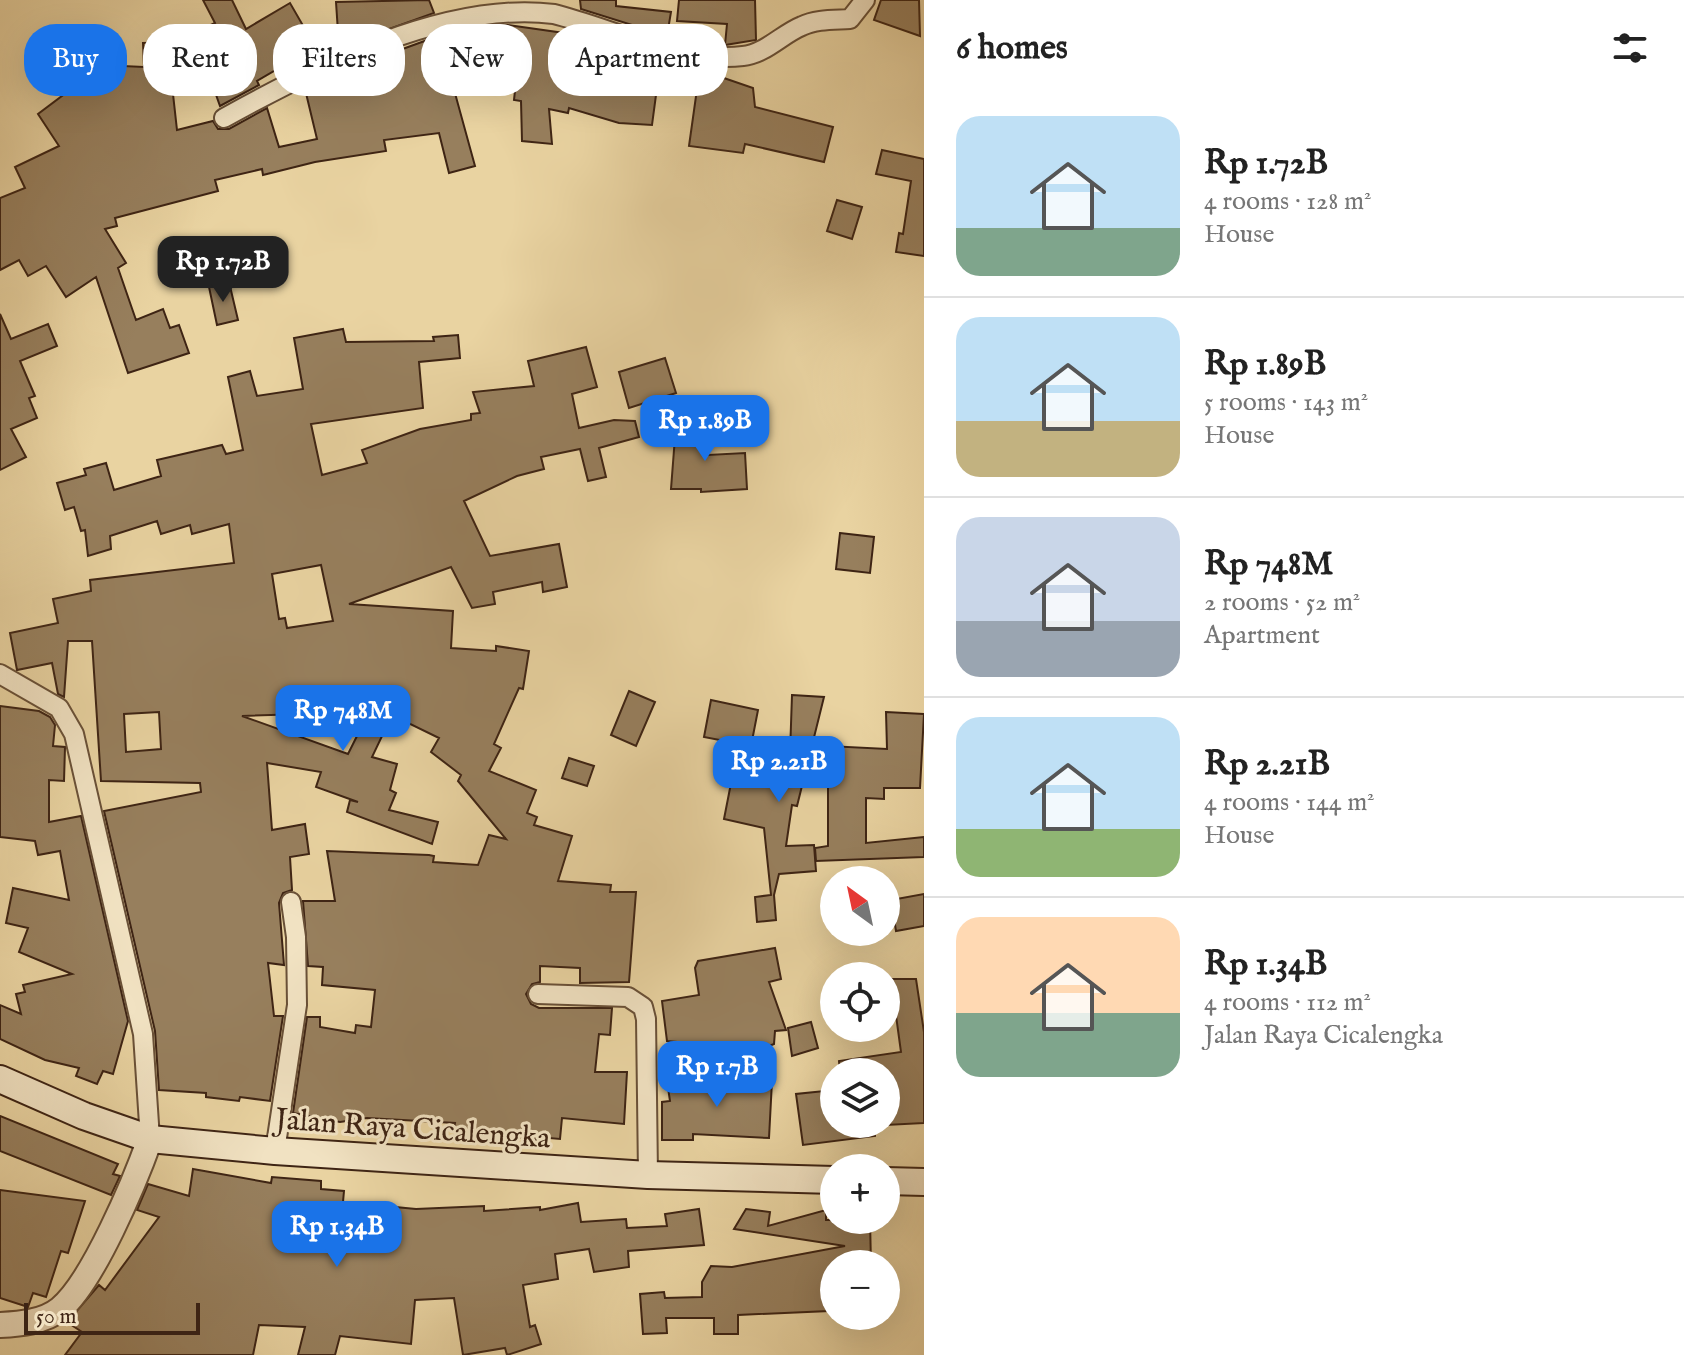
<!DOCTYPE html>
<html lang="en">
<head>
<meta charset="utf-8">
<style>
	body { margin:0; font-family:"IM FELL English",serif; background:#f2f2f2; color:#222; height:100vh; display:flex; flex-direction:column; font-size:30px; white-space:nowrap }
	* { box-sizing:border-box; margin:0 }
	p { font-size:26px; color:#767676 }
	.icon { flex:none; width:44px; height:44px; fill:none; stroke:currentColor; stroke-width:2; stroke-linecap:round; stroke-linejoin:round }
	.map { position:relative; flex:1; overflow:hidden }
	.details { display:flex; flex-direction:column; background:#fff; width:760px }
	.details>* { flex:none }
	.banner { position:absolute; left:24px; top:24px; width:760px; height:72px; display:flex; gap:16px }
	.needle { width:52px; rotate:327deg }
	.buttons { position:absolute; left:820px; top:866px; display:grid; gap:16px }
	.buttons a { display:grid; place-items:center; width:80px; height:80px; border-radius:50%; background:#fff; box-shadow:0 8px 32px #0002; font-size:40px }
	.scale { position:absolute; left:24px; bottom:20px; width:176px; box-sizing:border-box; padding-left:8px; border:4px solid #3e2414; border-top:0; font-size:22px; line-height:28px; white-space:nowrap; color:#3e2414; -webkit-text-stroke:6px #f1e2c2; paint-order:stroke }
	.price { position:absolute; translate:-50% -68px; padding:0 18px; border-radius:16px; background:#1a73e8; color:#fff; font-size:26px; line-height:52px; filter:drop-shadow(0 2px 4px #0008) }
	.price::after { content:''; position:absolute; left:50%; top:48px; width:24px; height:18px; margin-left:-12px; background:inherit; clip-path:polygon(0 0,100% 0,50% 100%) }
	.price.selected { background:#222; color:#fff }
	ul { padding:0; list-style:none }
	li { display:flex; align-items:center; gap:24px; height:200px; padding:0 32px }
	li+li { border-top:2px solid #e0e0e0 }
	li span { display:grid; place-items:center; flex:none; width:224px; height:160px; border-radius:24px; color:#555 }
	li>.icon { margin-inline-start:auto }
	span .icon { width:96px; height:96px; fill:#fffc; stroke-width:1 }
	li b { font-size:34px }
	h2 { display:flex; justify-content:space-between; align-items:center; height:96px; padding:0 32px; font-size:34px }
	.chip { padding:0 28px; border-radius:32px; background:#fff; box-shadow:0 8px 32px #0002; font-size:28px; line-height:72px }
	.chip.selected { background:#1a73e8; color:#fff }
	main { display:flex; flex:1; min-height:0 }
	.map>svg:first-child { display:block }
</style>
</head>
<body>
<main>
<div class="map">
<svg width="924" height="1355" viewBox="0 0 924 1355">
	<rect width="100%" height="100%" fill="#e9d3a1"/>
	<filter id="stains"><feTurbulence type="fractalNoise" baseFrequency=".0025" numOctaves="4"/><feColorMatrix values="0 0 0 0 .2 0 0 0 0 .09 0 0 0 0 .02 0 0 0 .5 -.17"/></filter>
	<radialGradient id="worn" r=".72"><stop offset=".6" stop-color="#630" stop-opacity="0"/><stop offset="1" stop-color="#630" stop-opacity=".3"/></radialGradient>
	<g fill="#977f5d" stroke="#3e2414" stroke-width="2" fill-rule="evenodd">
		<polygon points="203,0 232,0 246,29 290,3 320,55 300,65 298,57 257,81 259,85 220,106 209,75 171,76 177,130 213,121 218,129 229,129 267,108 279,147 317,139 305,89 332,76 342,93 341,72 345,70 430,39 444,36 447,43 489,27 508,25 585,36 596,95 633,92 656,95 652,125 619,123 569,108 568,113 549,109 552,144 522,141 521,101 514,100 518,64 453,86 475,166 449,173 439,133 384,140 386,151 315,162 263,175 262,169 215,180 218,191 115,218 117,226 105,229 126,263 118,268 136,320 163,309 170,328 179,325 189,353 128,373 96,277 66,297 46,266 28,276 19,260 0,270 0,198 25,188 15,167 59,146 38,114 66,93 100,81 101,65 144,67 143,43 211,41 206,27 215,23"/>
		<polygon points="429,0 434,13 339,47 336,2"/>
		<polygon points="580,0 616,0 616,6 671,12 667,36 581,9"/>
		<polygon points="679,0 755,0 756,40 725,45 727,24 677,21"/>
		<polygon points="881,0 919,0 920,36 874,20"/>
		<polygon points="718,76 753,88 755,107 833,127 824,162 745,144 743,153 689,146 697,89"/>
		<polygon points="882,150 924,159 924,256 896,252 899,233 903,234 911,181 876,174"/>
		<polygon points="837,200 862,207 852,239 827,231"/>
		<polygon points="229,282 238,320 217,325 209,287"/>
		<polygon points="0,314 11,339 48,324 57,346 20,361 35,396 29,398 37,418 11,429 26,457 0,470"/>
		<path d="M343,329l3,13 88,-1 -1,-4 25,-2 2,23 -41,4 4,46 -112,16 11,51 45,-12 -5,-13 58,-21 51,-9v-6l9,-1 -7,-21 61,-6 -6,-25 58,-14 11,40 -25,7 7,34 35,-8 21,1 4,16 -40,11 7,29 -18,4 -8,-32 -39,8 3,12 -27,7 -53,25 26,55 69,-12 8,43 -24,5 -1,-10 -49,10 2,12 -23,4 -21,-41 -102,37 104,7 -2,37 45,3v-5l33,5 -6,38 -4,-1 -25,56 7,4 -12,23 47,19 -9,23 10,4 -3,8 38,11 -14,45 53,4 -1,7h26l-7,90 -49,1v-15l-40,-2v16l-8,2 -6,10 5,10 8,4h73l-2,27 -11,-1 -4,38h32l-3,52 -62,-6 -2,21 -22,-2v3l-84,-11 1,-6 -88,-5 -27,4 -47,-9 14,-96h13v10l35,6 1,-8 15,2 4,-37 -53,-5 1,-18 -15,-1 -5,-65h32l-8,-50 102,4 5,1 -1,6 45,3 11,-30 17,4 -48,-58 3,-6 -30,-23 8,-14 -47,-23 -20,42 25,7 -7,26 6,3 -7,17 49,12 -6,22 -85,-32 3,-12 8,2 -42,-15 5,-15 -54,-9 5,67 33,-6 4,30 -19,3 2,33 -9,3 -4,10 5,62 -16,-2 6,53h9l-13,85 -30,-4 -1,4 -33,-4v-4l-47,-3 -4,-59 -51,-220 97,-19 -1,-9 -99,-2 -9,-140h-24l-4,56 -6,-3 -6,-31 -35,7 -7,-37 48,-10 -5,-24 38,-8 -1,-11 144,-17 -5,-39 -37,10 -2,-9 -29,9 -4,-13 -47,15 1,13 -23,7 -3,-26 -4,1 -7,-24 -9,3 -8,-27 29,-8 -2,-6 22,-6 8,27 47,-14 -4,-16 65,-15 4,9 17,-4 -15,-73 22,-6 7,25 46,-7 -9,-51zM321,565l12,56 -46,7 -2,-10 -6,1 -7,-45zM159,712l2,37 -35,3 -2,-38zM369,712l-21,42 -106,-38z"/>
		<polygon points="665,358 676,393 629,408 619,372"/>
		<polygon points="676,424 710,426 708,455 745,453 747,489 701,492 701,489 671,489"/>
		<polygon points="840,533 874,537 870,573 836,569"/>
		<polygon points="629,691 655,702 636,746 611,735"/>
		<polygon points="792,695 824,697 797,806 792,805 786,846 814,845 816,871 779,874 774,895 776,920 757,922 755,897 771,895 764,828 724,819 733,773 789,783"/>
		<polygon points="711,700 758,710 751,746 704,737"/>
		<polygon points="0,706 39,711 50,717 55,725 53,746 65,747 64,781 49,780 49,822 81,816 128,1021 113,1074 103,1071 97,1084 76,1076 79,1068 45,1060 0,1039 0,1005 21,1014 16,994 25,992 23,985 72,974 19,952 28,928 6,923 13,888 69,900 60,851 38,855 35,841 0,837"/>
		<polygon points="886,712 924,714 920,788 884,788 884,799 866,798 866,843 924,837 924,857 816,861 815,848 828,846 828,746 887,749"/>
		<polygon points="569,758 594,766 587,786 562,778"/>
		<polygon points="924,894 924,926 896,931 891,900"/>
		<polygon points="775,948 781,979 769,982 786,1030 775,1031 774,1044 759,1050 667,1041 662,1001 699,995 695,968 698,961"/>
		<polygon points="891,979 916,979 924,1032 924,1123 886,1125 886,1072 840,1072 839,1061 901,1052"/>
		<polygon points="811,1022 818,1048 792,1056 788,1028"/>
		<polygon points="667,1081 772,1081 769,1138 693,1134 693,1140 662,1140 662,1102 670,1101"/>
		<polygon points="834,1090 834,1124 874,1124 875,1136 803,1145 796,1094"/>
		<polygon points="0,1116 118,1164 113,1174 120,1176 111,1195 0,1151"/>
		<polygon points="193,1169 271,1183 272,1177 321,1181 321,1189 344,1191 343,1202 416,1209 484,1206 484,1211 540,1207 540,1210 578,1203 581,1222 626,1219 627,1228 667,1226 665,1214 699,1209 704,1245 628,1251 629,1267 594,1272 589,1249 555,1254 558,1279 523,1285 530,1327 535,1325 541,1344 507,1355 505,1348 463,1355 454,1298 415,1300 411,1344 340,1336 335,1355 298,1355 305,1327 259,1325 253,1355 65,1355 82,1332 67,1322 99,1285 105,1290 159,1217 137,1210 148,1184 189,1196"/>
		<polygon points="0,1190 85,1201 68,1253 61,1251 46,1297 33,1293 28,1307 0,1298"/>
		<polygon points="746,1209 770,1212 768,1226 826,1210 826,1220 870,1220 871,1264 834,1264 834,1300 828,1300 829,1311 738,1315 738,1334 714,1334 714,1318 666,1318 667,1333 643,1334 640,1294 664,1292 665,1298 702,1297 702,1282 711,1266 732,1267 845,1246 734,1229"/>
	</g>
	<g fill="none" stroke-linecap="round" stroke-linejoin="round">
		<g stroke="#695037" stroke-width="22">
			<g id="minor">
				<path d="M224,118c90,-50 223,-118 330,-104 59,15 126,49 189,42 22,-2 39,-22 59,-30 14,-7 32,-6 48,-7l15,-19"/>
				<polyline points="0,674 59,708 74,734 143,1034 150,1139"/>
				<polyline points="538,994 628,997 643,1007 646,1019 648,1175"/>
				<polyline points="275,1151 297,1005 296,937 291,902"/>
			</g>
		</g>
		<g stroke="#695037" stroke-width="28">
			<path id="tertiary" d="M0,1325c20,-1 44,-3 60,-16 33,-27 75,-128 90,-170"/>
		</g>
		<g stroke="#3e2414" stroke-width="30">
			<g id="secondary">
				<polyline points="0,1079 84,1116 150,1139 275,1151 648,1175 834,1180"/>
				<polyline points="886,1181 924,1182"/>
			</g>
		</g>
		<use href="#minor" stroke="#f1e2c2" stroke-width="18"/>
		<use href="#tertiary" stroke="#f1e2c2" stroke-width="24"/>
		<use href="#secondary" stroke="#f1e2c2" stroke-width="26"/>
	</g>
	<g text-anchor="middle" stroke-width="6" stroke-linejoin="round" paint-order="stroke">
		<g font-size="30" fill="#3e2414" stroke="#f1e2c2">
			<text transform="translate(413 1128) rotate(4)" y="10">Jalan Raya Cicalengka</text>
		</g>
	</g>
	<rect width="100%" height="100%" filter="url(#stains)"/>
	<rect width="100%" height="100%" fill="url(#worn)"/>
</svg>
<div class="buttons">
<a><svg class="needle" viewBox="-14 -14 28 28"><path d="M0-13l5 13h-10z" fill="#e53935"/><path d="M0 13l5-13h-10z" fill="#767676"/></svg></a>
<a><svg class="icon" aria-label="locate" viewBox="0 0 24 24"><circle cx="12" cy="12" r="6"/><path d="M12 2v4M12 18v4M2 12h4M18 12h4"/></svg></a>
<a><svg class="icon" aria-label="layers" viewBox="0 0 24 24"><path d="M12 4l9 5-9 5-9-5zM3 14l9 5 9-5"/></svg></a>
<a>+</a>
<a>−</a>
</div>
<div class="scale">50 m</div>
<b class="price selected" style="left:223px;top:304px">Rp 1.72B</b>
<b class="price" style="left:705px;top:463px">Rp 1.89B</b>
<b class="price" style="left:343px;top:753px">Rp 748M</b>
<b class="price" style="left:779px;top:804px">Rp 2.21B</b>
<b class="price" style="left:717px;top:1109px">Rp 1.7B</b>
<b class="price" style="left:337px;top:1269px">Rp 1.34B</b>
<div class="banner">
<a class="chip selected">Buy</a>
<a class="chip">Rent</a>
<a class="chip">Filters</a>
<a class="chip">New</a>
<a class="chip">Apartment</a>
</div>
</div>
<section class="details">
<h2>6 homes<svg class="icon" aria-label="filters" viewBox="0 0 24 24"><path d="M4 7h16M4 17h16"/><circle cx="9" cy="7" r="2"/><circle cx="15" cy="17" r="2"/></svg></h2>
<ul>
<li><span style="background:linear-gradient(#bfe0f5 70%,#7fa58c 0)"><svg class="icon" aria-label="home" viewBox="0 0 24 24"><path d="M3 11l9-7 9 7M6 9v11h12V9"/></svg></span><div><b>Rp 1.72B</b><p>4 rooms · 128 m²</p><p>House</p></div></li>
<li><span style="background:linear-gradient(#bfe0f5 65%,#c2b280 0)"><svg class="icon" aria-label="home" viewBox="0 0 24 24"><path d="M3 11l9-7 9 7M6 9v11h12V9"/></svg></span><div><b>Rp 1.89B</b><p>5 rooms · 143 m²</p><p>House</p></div></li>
<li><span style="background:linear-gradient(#c9d6e8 65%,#9aa5b1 0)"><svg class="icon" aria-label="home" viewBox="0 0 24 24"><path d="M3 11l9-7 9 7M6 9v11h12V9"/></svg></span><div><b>Rp 748M</b><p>2 rooms · 52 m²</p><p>Apartment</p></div></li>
<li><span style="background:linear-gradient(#bfe0f5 70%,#8fb573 0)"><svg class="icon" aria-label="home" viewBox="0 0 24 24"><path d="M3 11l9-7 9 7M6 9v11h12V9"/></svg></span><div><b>Rp 2.21B</b><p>4 rooms · 144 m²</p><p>House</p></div></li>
<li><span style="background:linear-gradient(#ffd9b3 60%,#7fa58c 0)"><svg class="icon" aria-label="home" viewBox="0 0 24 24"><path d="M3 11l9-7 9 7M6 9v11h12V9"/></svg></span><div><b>Rp 1.34B</b><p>4 rooms · 112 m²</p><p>Jalan Raya Cicalengka</p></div></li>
</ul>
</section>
</main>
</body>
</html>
